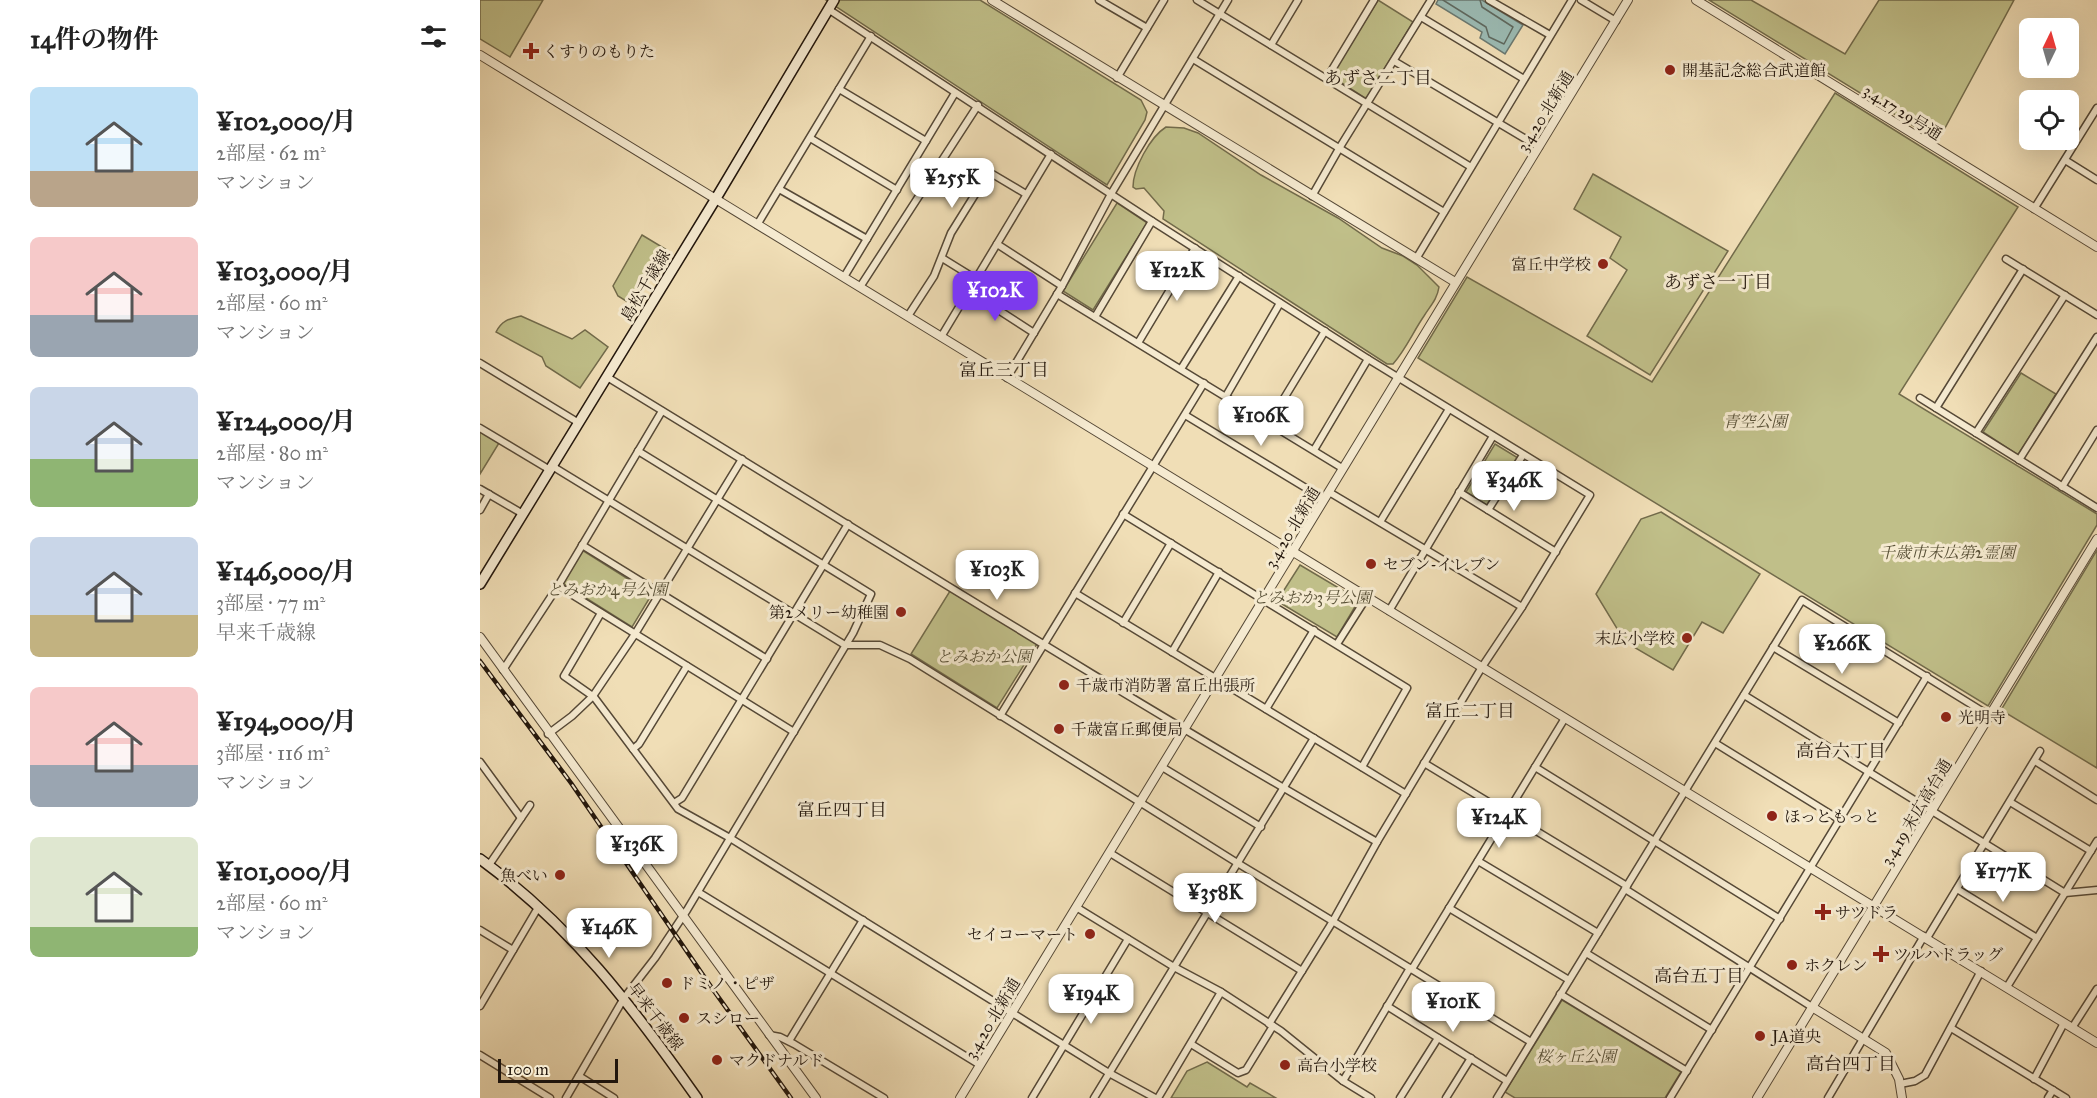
<!DOCTYPE html>
<html lang="ja">
<head>
<meta charset="utf-8">
<style>
	body { margin:0; font-family:"IM FELL Great Primer","Noto Serif JP",serif; background:#f6f6f6; color:#222; height:100vh; display:flex; flex-direction:column; font-size:22px; white-space:nowrap }
	* { box-sizing:border-box; margin:0 }
	p { font-size:20px; color:#767676 }
	.icon { flex:none; width:33px; height:33px; fill:none; stroke:currentColor; stroke-width:2; stroke-linecap:round; stroke-linejoin:round }
	.map { position:relative; flex:1; overflow:hidden }
	.drawer { display:flex; flex-direction:column; background:#fff; width:480px }
	.drawer>* { flex:none }
	.needle { width:39px; rotate:5deg }
	.fabs { position:absolute; left:1539px; top:18px; display:grid; gap:12px }
	.fabs a { display:grid; place-items:center; width:60px; height:60px; border-radius:9px; background:#fff; box-shadow:0 6px 24px #0002; font-size:30px }
	.scale { position:absolute; left:18px; bottom:15px; width:120px; box-sizing:border-box; padding-left:6px; border:3px solid #23170d; border-top:0; font-size:16px; line-height:21px; white-space:nowrap; color:#23170d; -webkit-text-stroke:4px #f5ead0; paint-order:stroke }
	.price { position:absolute; translate:-50% -51px; padding:0 14px; border-radius:12px; background:#fff; color:#222; font-size:20px; line-height:39px; filter:drop-shadow(0 2px 3px #0008) }
	.price::after { content:''; position:absolute; left:50%; top:36px; width:18px; height:14px; margin-left:-9px; background:inherit; clip-path:polygon(0 0,100% 0,50% 100%) }
	.price.active { background:#7c3aed; color:#fff }
	ul { padding:0; list-style:none }
	li { display:flex; align-items:center; gap:18px; height:150px; padding:0 30px }
	li span { display:grid; place-items:center; flex:none; width:168px; height:120px; border-radius:9px; color:#555 }
	li>.icon { margin-inline-start:auto }
	span .icon { width:72px; height:72px; fill:#fffc; stroke-width:1 }
	li b { font-size:26px }
	h2 { display:flex; justify-content:space-between; align-items:center; height:72px; padding:0 30px; font-size:26px }
	main { display:flex; flex:1; min-height:0 }
	.map>svg:first-child { display:block }
</style>
</head>
<body>
<main>
<section class="drawer">
<h2>14件の物件<svg class="icon" aria-label="filters" viewBox="0 0 24 24"><path d="M4 7h16M4 17h16"/><circle cx="9" cy="7" r="2"/><circle cx="15" cy="17" r="2"/></svg></h2>
<ul>
<li><span style="background:linear-gradient(#bfe0f5 70%,#b9a48a 0)"><svg class="icon" aria-label="home" viewBox="0 0 24 24"><path d="M3 11l9-7 9 7M6 9v11h12V9"/></svg></span><div><b>¥102,000/月</b><p>2部屋 · 62 m²</p><p>マンション</p></div></li>
<li><span style="background:linear-gradient(#f6c9c9 65%,#9aa5b1 0)"><svg class="icon" aria-label="home" viewBox="0 0 24 24"><path d="M3 11l9-7 9 7M6 9v11h12V9"/></svg></span><div><b>¥103,000/月</b><p>2部屋 · 60 m²</p><p>マンション</p></div></li>
<li><span style="background:linear-gradient(#c9d6e8 60%,#8fb573 0)"><svg class="icon" aria-label="home" viewBox="0 0 24 24"><path d="M3 11l9-7 9 7M6 9v11h12V9"/></svg></span><div><b>¥124,000/月</b><p>2部屋 · 80 m²</p><p>マンション</p></div></li>
<li><span style="background:linear-gradient(#c9d6e8 65%,#c2b280 0)"><svg class="icon" aria-label="home" viewBox="0 0 24 24"><path d="M3 11l9-7 9 7M6 9v11h12V9"/></svg></span><div><b>¥146,000/月</b><p>3部屋 · 77 m²</p><p>早来千歳線</p></div></li>
<li><span style="background:linear-gradient(#f6c9c9 65%,#9aa5b1 0)"><svg class="icon" aria-label="home" viewBox="0 0 24 24"><path d="M3 11l9-7 9 7M6 9v11h12V9"/></svg></span><div><b>¥194,000/月</b><p>3部屋 · 116 m²</p><p>マンション</p></div></li>
<li><span style="background:linear-gradient(#dfe7d0 75%,#8fb573 0)"><svg class="icon" aria-label="home" viewBox="0 0 24 24"><path d="M3 11l9-7 9 7M6 9v11h12V9"/></svg></span><div><b>¥101,000/月</b><p>2部屋 · 60 m²</p><p>マンション</p></div></li>
</ul>
</section>
<div class="map">
<svg width="1617" height="1098" viewBox="0 0 1617 1098">
	<rect width="100%" height="100%" fill="#f0deb6"/>
	<filter id="stains"><feTurbulence type="fractalNoise" baseFrequency=".00333" numOctaves="4"/><feColorMatrix values="0 0 0 0 .2 0 0 0 0 .09 0 0 0 0 .02 0 0 0 .5 -.17"/></filter>
	<radialGradient id="worn" r=".72"><stop offset=".6" stop-color="#630" stop-opacity="0"/><stop offset="1" stop-color="#630" stop-opacity=".3"/></radialGradient>
	<g fill="#c0bf89" stroke="#726b4b" stroke-width="1.5">
		<polygon points="0,0 63,0 30,57 0,39"/>
		<polygon points="346,0 500,0 661,100 667,112 665,120 627,185"/>
		<polygon points="898,0 933,22 888,96 885,98 854,78 853,73"/>
		<polygon points="1229,0 1271,0 1365,54 1399,0 1534,0 1458,141"/>
		<polygon points="1355,93 1538,207 1419,394 1617,514 1617,525 1508,706 938,358 987,277 1172,382"/>
		<path d="M686,127l18,1 14,5 63,42 77,43 44,30 21,8 14,9 22,22c-2,13 -9,19 -15,29 -11,16 -18,33 -31,48h-6l-224,-145 1,-8 -20,-23 -8,1 -3,-2c0,-18 17,-50 33,-60z"/>
		<polygon points="1113,174 1248,251 1170,375 1107,336 1147,270 1130,258 1141,237 1094,209"/>
		<polygon points="637,203 667,223 613,310 583,291"/>
		<polygon points="162,235 187,250 154,306 138,296 133,286"/>
		<path d="M41,316l51,23 13,-9 23,17 -28,41 -34,-22 -4,-9 -46,-25c6,-12 13,-13 25,-16z"/>
		<polygon points="1541,373 1576,394 1538,455 1503,432"/>
		<polygon points="0,432 19,443 0,474"/>
		<polygon points="1015,444 1038,458 1008,506 986,492"/>
		<polygon points="1181,512 1280,574 1243,633 1222,622 1193,670 1140,639 1141,635 1116,594 1161,519"/>
		<polygon points="102,550 172,594 152,627 82,583"/>
		<polygon points="1617,550 1617,768 1521,710"/>
		<polygon points="820,565 879,600 857,637 797,601"/>
		<polygon points="470,591 557,644 517,708 431,654"/>
		<polygon points="1082,1000 1201,1072 1185,1098 1035,1098 1025,1092"/>
		<polygon points="727,1062 767,1087 770,1083 796,1098 691,1098 707,1071"/>
	</g>
	<polygon fill="#9bbbb4" stroke="#6b7971" stroke-width="1.5" points="958,0 1002,0 1043,25 1025,54 1000,38 1002,32 956,4"/>
	<g fill="none" stroke-linecap="round" stroke-linejoin="round">
		<polyline stroke="#5f6960" stroke-width="1.5" points="963,0 1006,27 1009,37 1024,44 1033,27 1002,7 1000,0"/>
		<g stroke="#564937" stroke-width="9">
			<g id="minor">
				<polyline points="619,0 667,28"/>
				<polyline points="717,0 991,167"/>
				<polyline points="1009,0 1070,35"/>
				<polyline points="1101,0 1136,21"/>
				<polyline points="348,9 672,221 888,359 1110,495 1042,607 1002,667 897,842 853,921 789,1024"/>
				<polyline points="941,17 1044,79"/>
				<polyline points="791,45 818,0"/>
				<polyline points="713,59 964,212"/>
				<polyline points="914,61 1059,147"/>
				<polyline points="637,78 684,0"/>
				<polyline points="847,78 894,0"/>
				<polyline points="359,89 446,141"/>
				<polyline points="330,138 417,190"/>
				<polyline points="1585,160 1617,180"/>
				<polyline points="299,189 387,239"/>
				<polyline points="832,196 860,147 951,0"/>
				<polyline points="1554,209 1617,108"/>
				<polyline points="277,225 391,36"/>
				<polyline points="517,244 582,286"/>
				<polyline points="462,258 496,279"/>
				<polyline points="936,259 1092,0"/>
				<polyline points="1526,259 1617,315"/>
				<polyline points="364,277 475,93"/>
				<polyline points="380,287 498,105"/>
				<polyline points="489,291 554,333"/>
				<polyline points="577,294 862,468"/>
				<polyline points="428,316 454,276 471,233 509,172 546,194"/>
				<polyline points="615,317 672,221"/>
				<polyline points="461,337 571,154"/>
				<polyline points="658,343 715,248"/>
				<polyline points="0,363 99,423"/>
				<polyline points="701,369 759,276"/>
				<path d="M127,377c256,156 510,316 770,465"/>
				<polyline points="527,378 582,286 631,194 748,0"/>
				<polyline points="746,396 800,303"/>
				<polyline points="1440,398 1617,508"/>
				<polyline points="1456,408 1543,269"/>
				<polyline points="705,415 844,499"/>
				<polyline points="789,423 845,331"/>
				<polyline points="0,428 70,470"/>
				<polyline points="1496,433 1585,295"/>
				<polyline points="834,450 888,359"/>
				<polyline points="1539,460 1617,337"/>
				<polyline points="72,466 365,645 400,645 430,659 759,864 1051,1042"/>
				<polyline points="1582,487 1617,430"/>
				<polyline points="0,489 43,514"/>
				<polyline points="849,492 1042,607"/>
				<polyline points="979,492 1076,552"/>
				<polyline points="0,510 9,494"/>
				<polyline points="1008,510 1043,455"/>
				<polyline points="643,514 927,688 882,767"/>
				<polyline points="900,522 969,409"/>
				<polyline points="102,545 287,659"/>
				<polyline points="78,586 314,732"/>
				<polyline points="595,593 926,794"/>
				<polyline points="909,611 1013,436"/>
				<polyline points="121,613 84,676 114,697 198,809 250,838 629,1073 675,1098"/>
				<polyline points="643,623 691,543"/>
				<polyline points="857,644 887,597"/>
				<polyline points="1293,647 1419,723"/>
				<polyline points="692,652 739,572"/>
				<polyline points="23,670 78,586 182,411"/>
				<polyline points="1264,695 1585,893 1617,890"/>
				<polyline points="786,709 834,630"/>
				<polyline points="520,716 724,383"/>
				<polyline points="68,734 92,716 113,696 155,634 262,459"/>
				<polyline points="1235,743 1360,820"/>
				<polyline points="153,749 159,744 207,666"/>
				<polyline points="1555,761 1617,800"/>
				<polyline points="0,762 41,818"/>
				<polyline points="944,763 1147,886"/>
				<polyline points="682,767 781,827"/>
				<polyline points="1055,767 1300,919"/>
				<polyline points="1530,802 1611,851"/>
				<polyline points="194,803 202,798 368,524"/>
				<polyline points="630,853 822,971"/>
				<polyline points="998,861 1118,933"/>
				<polyline points="9,865 50,805"/>
				<polyline points="1145,889 1332,1007"/>
				<polyline points="1477,889 1557,938"/>
				<polyline points="218,892 500,1065"/>
				<polyline points="596,907 694,967 741,992 801,1031 863,1081 891,1098"/>
				<polyline points="969,908 1089,980"/>
				<polyline points="0,930 33,950"/>
				<polyline points="1447,938 1560,751"/>
				<polyline points="1106,953 1232,1030"/>
				<polyline points="932,969 1085,718"/>
				<polyline points="1527,987 1617,841"/>
				<polyline points="1080,994 1207,1071"/>
				<polyline points="0,1006 59,906"/>
				<polyline points="907,1006 1027,1081"/>
				<polyline points="1471,1028 1586,1098"/>
				<polyline points="1592,1028 1617,989"/>
				<polyline points="289,1035 300,1037 314,1044 404,1098"/>
				<polyline points="309,1041 383,920"/>
				<polyline points="711,1044 758,1073 766,1070 793,1026"/>
				<polyline points="0,1055 70,1098"/>
				<polyline points="99,1076 134,1098"/>
				<polyline points="1554,1079 1584,1023"/>
				<polyline points="863,1081 930,968"/>
				<polyline points="1420,1084 1435,1081 1445,1075 1501,971"/>
				<polyline points="86,1098 144,998 175,958 207,910 373,633 391,594 158,451"/>
				<polyline points="552,1098 648,939"/>
				<polyline points="614,1098 834,738"/>
				<polyline points="678,1098 741,992"/>
				<polyline points="920,1098 958,1038"/>
				<polyline points="966,1098 991,1058"/>
				<polyline points="1017,1098 1322,600 1510,716"/>
				<polyline points="1190,1098 1447,676"/>
				<polyline points="1348,1098 1444,936"/>
				<polyline points="1568,1098 1573,1090"/>
			</g>
		</g>
		<g stroke="#564937" stroke-width="10">
			<g id="tertiary">
				<polyline points="512,0 975,282"/>
				<polyline points="1216,0 1617,247"/>
				<polyline points="0,55 1617,1043"/>
				<polyline points="0,637 336,1098"/>
				<polyline points="1332,1007 1406,1053 1419,1079 1422,1098"/>
				<polyline points="480,1098 1148,0"/>
				<polyline points="1277,1098 1617,539"/>
			</g>
		</g>
		<g stroke="#23170d" stroke-width="12">
			<g id="secondary">
				<polyline points="0,584 235,200 354,0"/>
				<path d="M0,859c92,67 152,147 217,239"/>
			</g>
		</g>
		<use href="#minor" stroke="#f5ead0" stroke-width="6"/>
		<use href="#tertiary" stroke="#f5ead0" stroke-width="8"/>
		<use href="#secondary" stroke="#f5ead0" stroke-width="9"/>
		<g stroke="#23170d" stroke-width="4.5">
			<polyline id="rail" points="0,661 91,783 234,991 311,1098"/>
		</g>
		<use href="#rail" stroke="#f5ead0" stroke-width="2" stroke-dasharray="7" stroke-linecap="butt"/>
	</g>
	<g fill="#8f2418" stroke="#f5ead0" stroke-width="2">
		<path d="M48 42h6v6h6v6h-6v6h-6v-6h-6v-6h6z"/>
		<circle cx="1190" cy="70" r="6"/>
		<circle cx="1123" cy="264" r="6"/>
		<circle cx="891" cy="564" r="6"/>
		<circle cx="421" cy="612" r="6"/>
		<circle cx="1207" cy="638" r="6"/>
		<circle cx="584" cy="685" r="6"/>
		<circle cx="1466" cy="717" r="6"/>
		<circle cx="579" cy="729" r="6"/>
		<circle cx="1292" cy="816" r="6"/>
		<circle cx="80" cy="875" r="6"/>
		<path d="M1340 903h6v6h6v6h-6v6h-6v-6h-6v-6h6z"/>
		<circle cx="610" cy="934" r="6"/>
		<path d="M1398 945h6v6h6v6h-6v6h-6v-6h-6v-6h6z"/>
		<circle cx="1312" cy="965" r="6"/>
		<circle cx="187" cy="983" r="6"/>
		<circle cx="204" cy="1018" r="6"/>
		<circle cx="1280" cy="1036" r="6"/>
		<circle cx="237" cy="1060" r="6"/>
		<circle cx="805" cy="1065" r="6"/>
	</g>
	<g text-anchor="middle" stroke-width="6" stroke-linejoin="round" paint-order="stroke">
		<g font-size="16" fill="#23170d" stroke="#f5ead0" text-anchor="start">
			<text x="63" y="57">くすりのもりた</text>
			<text x="1202" y="76">開基記念総合武道館</text>
			<text x="1111" y="270" text-anchor="end">富丘中学校</text>
			<text x="903" y="570">セブン-イレブン</text>
			<text x="409" y="618" text-anchor="end">第2メリー幼稚園</text>
			<text x="1195" y="644" text-anchor="end">末広小学校</text>
			<text x="596" y="691">千歳市消防署 富丘出張所</text>
			<text x="1478" y="723">光明寺</text>
			<text x="591" y="735">千歳富丘郵便局</text>
			<text x="1304" y="822">ほっともっと</text>
			<text x="68" y="881" text-anchor="end">魚べい</text>
			<text x="1355" y="918">サツドラ</text>
			<text x="598" y="940" text-anchor="end">セイコーマート</text>
			<text x="1413" y="960">ツルハドラッグ</text>
			<text x="1324" y="971">ホクレン</text>
			<text x="199" y="989">ドミノ・ピザ</text>
			<text x="216" y="1024">スシロー</text>
			<text x="1292" y="1042">JA道央</text>
			<text x="249" y="1066">マクドナルド</text>
			<text x="817" y="1071">高台小学校</text>
		</g>
		<g font-size="16" fill="#23170d" stroke="#f5ead0">
			<text transform="translate(1065 111) rotate(-58)" y="6">3.4.20 北新通</text>
			<text transform="translate(1423 112) rotate(32)" y="6">3.4.17 29号通</text>
			<text transform="translate(165 285) rotate(-59)" y="6">島松千歳線</text>
			<text transform="translate(812 527) rotate(-59)" y="6">3.4.20 北新通</text>
			<text transform="translate(1436 812) rotate(-59)" y="6">3.4.19 末広高台通</text>
			<text transform="translate(176 1016) rotate(53)" y="6">早来千歳線</text>
			<text transform="translate(512 1018) rotate(-59)" y="6">3.4.20 北新通</text>
		</g>
		<g font-size="16" font-style="italic" fill="#5a5238" stroke="#f5ead0">
			<text x="1275" y="427">青空公園</text>
			<text x="1467" y="558">千歳市末広第2霊園</text>
			<text x="127" y="595">とみおか4号公園</text>
			<text x="832" y="603">とみおか3号公園</text>
			<text x="504" y="662">とみおか公園</text>
			<text x="1096" y="1062">桜ヶ丘公園</text>
		</g>
		<g font-size="18" fill="#23170d" stroke="#f5ead0">
			<text x="898" y="84">あずさ二丁目</text>
			<text x="1238" y="288">あずさ一丁目</text>
			<text x="524" y="376">富丘三丁目</text>
			<text x="990" y="717">富丘二丁目</text>
			<text x="1361" y="757">高台六丁目</text>
			<text x="362" y="816">富丘四丁目</text>
			<text x="1219" y="982">高台五丁目</text>
			<text x="1371" y="1070">高台四丁目</text>
		</g>
	</g>
	<rect width="100%" height="100%" filter="url(#stains)"/>
	<rect width="100%" height="100%" fill="url(#worn)"/>
</svg>
<div class="fabs">
<a><svg class="needle" viewBox="-14 -14 28 28"><path d="M0-13l5 13h-10z" fill="#e53935"/><path d="M0 13l5-13h-10z" fill="#767676"/></svg></a>
<a><svg class="icon" aria-label="locate" viewBox="0 0 24 24"><circle cx="12" cy="12" r="6"/><path d="M12 2v4M12 18v4M2 12h4M18 12h4"/></svg></a>
</div>
<div class="scale">100 m</div>
<b class="price" style="left:472px;top:209px">¥255K</b>
<b class="price" style="left:697px;top:302px">¥122K</b>
<b class="price active" style="left:515px;top:322px">¥102K</b>
<b class="price" style="left:781px;top:447px">¥106K</b>
<b class="price" style="left:1034px;top:512px">¥346K</b>
<b class="price" style="left:517px;top:601px">¥103K</b>
<b class="price" style="left:1362px;top:675px">¥266K</b>
<b class="price" style="left:1019px;top:849px">¥124K</b>
<b class="price" style="left:157px;top:876px">¥136K</b>
<b class="price" style="left:1523px;top:903px">¥177K</b>
<b class="price" style="left:735px;top:924px">¥358K</b>
<b class="price" style="left:129px;top:959px">¥146K</b>
<b class="price" style="left:611px;top:1025px">¥194K</b>
<b class="price" style="left:973px;top:1033px">¥101K</b>
</div>
</main>
</body>
</html>
